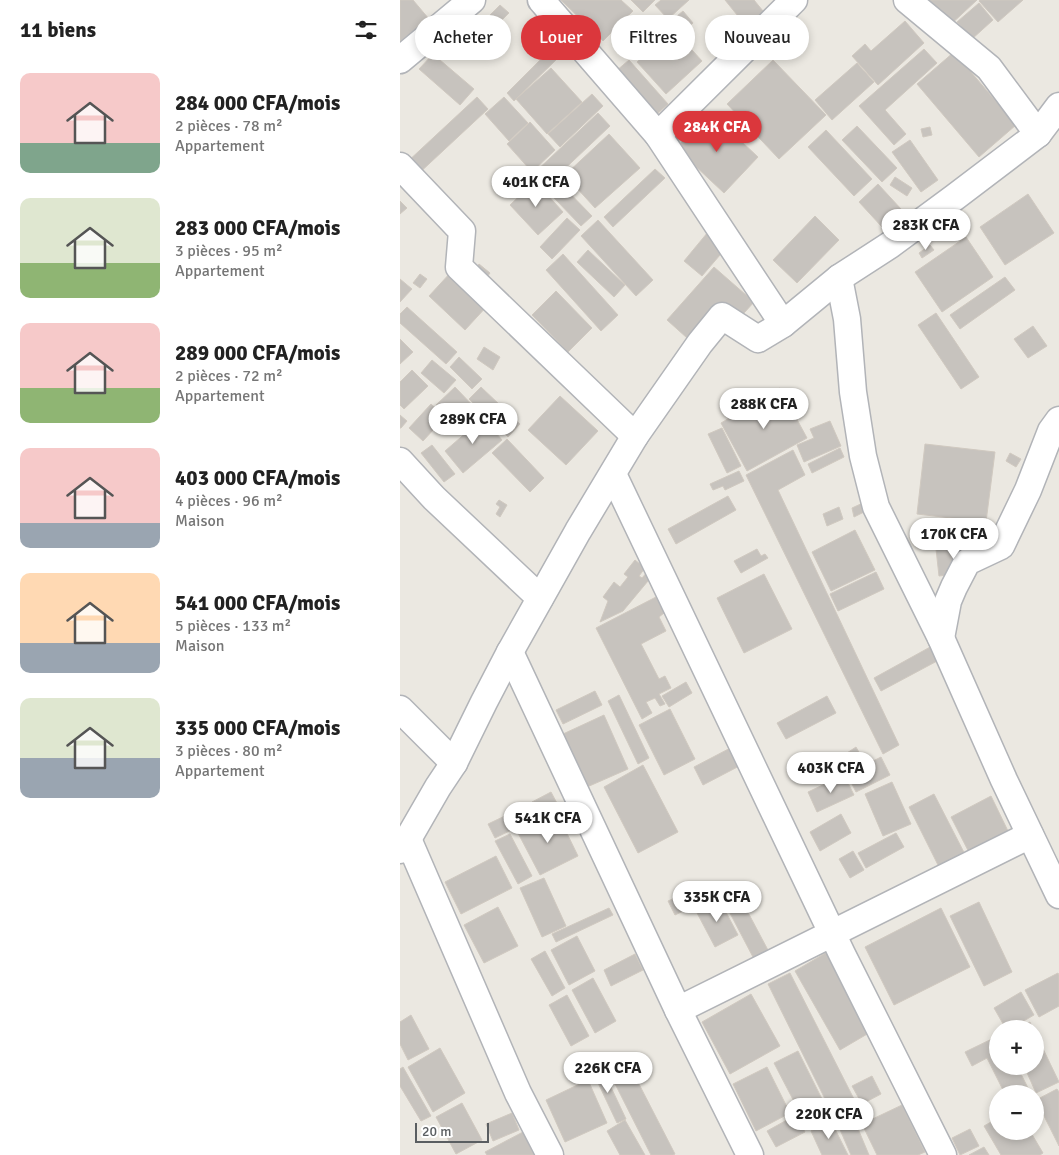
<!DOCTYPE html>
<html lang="fr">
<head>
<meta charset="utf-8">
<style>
	body { margin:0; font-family:Signika,sans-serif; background:#f6f6f6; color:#222; height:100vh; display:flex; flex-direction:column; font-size:19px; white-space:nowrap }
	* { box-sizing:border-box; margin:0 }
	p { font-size:16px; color:#767676 }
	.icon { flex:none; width:28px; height:28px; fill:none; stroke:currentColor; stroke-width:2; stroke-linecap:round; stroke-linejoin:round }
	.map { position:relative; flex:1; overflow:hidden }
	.side { display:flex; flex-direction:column; background:#fff; width:400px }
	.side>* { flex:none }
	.hud { position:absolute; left:15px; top:15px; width:475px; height:45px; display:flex; gap:10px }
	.fabs { position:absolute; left:589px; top:1020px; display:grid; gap:10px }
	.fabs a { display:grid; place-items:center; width:55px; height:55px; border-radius:50%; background:#fff; box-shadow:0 2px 8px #0003; font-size:25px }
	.scale { position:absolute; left:15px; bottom:12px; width:74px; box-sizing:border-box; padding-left:5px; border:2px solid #5a5e61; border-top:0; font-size:14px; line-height:18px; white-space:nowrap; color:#5a5e61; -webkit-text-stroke:4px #fff; paint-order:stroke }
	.price { position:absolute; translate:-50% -42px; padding:0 11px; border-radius:18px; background:#fff; color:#222; font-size:16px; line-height:32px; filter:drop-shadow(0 1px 2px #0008) }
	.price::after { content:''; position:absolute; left:50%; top:30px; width:15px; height:11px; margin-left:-8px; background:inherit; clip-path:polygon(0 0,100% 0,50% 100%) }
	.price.on { background:#db373c; color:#fff }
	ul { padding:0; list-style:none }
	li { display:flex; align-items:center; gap:15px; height:125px; padding:0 20px }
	li span { display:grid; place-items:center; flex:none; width:140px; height:100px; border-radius:10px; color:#555 }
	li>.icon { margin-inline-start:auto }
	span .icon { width:60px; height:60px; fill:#fffc; stroke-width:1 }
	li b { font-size:21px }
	h2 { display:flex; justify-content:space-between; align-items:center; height:60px; padding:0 20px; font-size:21px }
	.chip { padding:0 18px; border-radius:22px; background:#fff; box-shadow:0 2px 8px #0003; font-size:18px; line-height:45px }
	.chip.on { background:#db373c; color:#fff }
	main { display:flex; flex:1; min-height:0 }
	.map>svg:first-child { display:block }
</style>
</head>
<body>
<main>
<section class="side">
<h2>11 biens<svg class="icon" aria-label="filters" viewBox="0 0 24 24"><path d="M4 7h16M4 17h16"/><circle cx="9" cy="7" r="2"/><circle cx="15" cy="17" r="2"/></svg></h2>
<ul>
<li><span style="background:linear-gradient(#f6c9c9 70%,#7fa58c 0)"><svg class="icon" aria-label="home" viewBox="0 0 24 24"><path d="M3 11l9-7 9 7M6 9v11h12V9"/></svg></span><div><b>284 000 CFA/mois</b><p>2 pièces · 78 m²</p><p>Appartement</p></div></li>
<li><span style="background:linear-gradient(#dfe7d0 65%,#8fb573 0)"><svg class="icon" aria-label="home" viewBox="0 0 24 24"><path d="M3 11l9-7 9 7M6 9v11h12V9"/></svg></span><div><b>283 000 CFA/mois</b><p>3 pièces · 95 m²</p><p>Appartement</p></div></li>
<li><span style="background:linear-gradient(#f6c9c9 65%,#8fb573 0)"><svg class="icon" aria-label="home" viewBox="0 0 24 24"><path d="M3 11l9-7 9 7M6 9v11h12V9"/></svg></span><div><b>289 000 CFA/mois</b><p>2 pièces · 72 m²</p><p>Appartement</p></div></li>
<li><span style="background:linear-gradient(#f6c9c9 75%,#9aa5b1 0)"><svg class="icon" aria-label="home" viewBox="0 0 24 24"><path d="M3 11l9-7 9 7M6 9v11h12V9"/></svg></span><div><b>403 000 CFA/mois</b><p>4 pièces · 96 m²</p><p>Maison</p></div></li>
<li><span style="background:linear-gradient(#ffd9b3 70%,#9aa5b1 0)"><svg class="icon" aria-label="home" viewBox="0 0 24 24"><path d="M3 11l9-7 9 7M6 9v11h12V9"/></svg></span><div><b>541 000 CFA/mois</b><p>5 pièces · 133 m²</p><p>Maison</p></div></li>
<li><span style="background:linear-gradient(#dfe7d0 60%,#9aa5b1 0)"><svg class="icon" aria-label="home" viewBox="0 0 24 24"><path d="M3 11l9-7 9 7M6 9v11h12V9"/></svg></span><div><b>335 000 CFA/mois</b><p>3 pièces · 80 m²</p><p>Appartement</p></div></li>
</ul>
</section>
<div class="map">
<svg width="659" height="1155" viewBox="0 0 659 1155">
	<rect width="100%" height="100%" fill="#ebe8e1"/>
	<g fill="#c7c3be" stroke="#d0c9c0">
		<polygon points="0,0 13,0 29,19 0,45"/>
		<polygon points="161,0 221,0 233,11 203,41"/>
		<polygon points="231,0 255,0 243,12"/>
		<polygon points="261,0 289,0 268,19 255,5"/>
		<polygon points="325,0 354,0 363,11 346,26"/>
		<polygon points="527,0 577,0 548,27"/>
		<polygon points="580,0 623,0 598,22 579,1"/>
		<polygon points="579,3 593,20 572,39 557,22"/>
		<polygon points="100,5 109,13 94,28 85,20"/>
		<polygon points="283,11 293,23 281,33 271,21"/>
		<polygon points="505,21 524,43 478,85 452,56 465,44 471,51"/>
		<polygon points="273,29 302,61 266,94 237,62"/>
		<polygon points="151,49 159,57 114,101 107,93"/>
		<polygon points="524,49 537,63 485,110 506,134 494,145 459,106"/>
		<polygon points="554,52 616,125 579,157 517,84"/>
		<polygon points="33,54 74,89 60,105 19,69"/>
		<polygon points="229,60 268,104 255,116 216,71"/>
		<polygon points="373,60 426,115 379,159 327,104"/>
		<polygon points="457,63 474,82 432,120 415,100"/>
		<polygon points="151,68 182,102 147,134 116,99"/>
		<polygon points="192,94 203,106 160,147 148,134"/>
		<polygon points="77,97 88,109 16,176 5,164"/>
		<polygon points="104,97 128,123 109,141 85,114"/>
		<polygon points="310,112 358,157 324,193 276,148"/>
		<polygon points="198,113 210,126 155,178 192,216 181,226 132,175"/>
		<polygon points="130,122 155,150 132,172 107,144"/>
		<polygon points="457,126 497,168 482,182 442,140"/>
		<polygon points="530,127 532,135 523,137 521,129"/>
		<polygon points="426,130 472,179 454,196 408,147"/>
		<polygon points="209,134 240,168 195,208 165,175"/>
		<polygon points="510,140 538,180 521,192 492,152"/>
		<polygon points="255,169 265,178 213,227 204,217"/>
		<polygon points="495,177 512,188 507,196 490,185"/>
		<polygon points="135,181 163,212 138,235 110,205"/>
		<polygon points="478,184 501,209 482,227 459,202"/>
		<polygon points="628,194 654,233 605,265 580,227"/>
		<polygon points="0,201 7,208 0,214"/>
		<polygon points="415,216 439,240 397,283 373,260"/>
		<polygon points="167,218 180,230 152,259 140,247"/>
		<polygon points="198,220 253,280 236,296 181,236"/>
		<polygon points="308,232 326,248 302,276 284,261"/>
		<polygon points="566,237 593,277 542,312 515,272"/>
		<polygon points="530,245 534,250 522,258 519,253"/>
		<polygon points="188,250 225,285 214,297 177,262"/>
		<polygon points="163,254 218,315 201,331 146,270"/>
		<polygon points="79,264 90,273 84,281 73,272"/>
		<polygon points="314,267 354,302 306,355 267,320"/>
		<polygon points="52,271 88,305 65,330 29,296"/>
		<polygon points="20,274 27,279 20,288 13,283"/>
		<polygon points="605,277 615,290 560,329 550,315"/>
		<polygon points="0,279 12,289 0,302"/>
		<polygon points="156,291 192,328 168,352 132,315"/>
		<polygon points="7,307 57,352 46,364 0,323 0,314"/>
		<polygon points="536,313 579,377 561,389 518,325"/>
		<polygon points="633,326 647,346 628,358 614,339"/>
		<polygon points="0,339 13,352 0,364"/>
		<polygon points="84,347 100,357 93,370 77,359"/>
		<polygon points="59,357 82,379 72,389 50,367"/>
		<polygon points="32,360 56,380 44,393 21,373"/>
		<polygon points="12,370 28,386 4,409 0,405 0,382"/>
		<polygon points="55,387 77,410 59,428 36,405"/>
		<polygon points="81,387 120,424 108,437 69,399"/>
		<polygon points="380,388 407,438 347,471 321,423"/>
		<polygon points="160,396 198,431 166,465 128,430"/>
		<polygon points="31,404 45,417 23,441 9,428"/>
		<polygon points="0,415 7,421 1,428 0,428"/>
		<polygon points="83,418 102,440 63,473 45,451"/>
		<polygon points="430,421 441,446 404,462 397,445 414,438 410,429"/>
		<polygon points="322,428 341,466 327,473 308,434"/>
		<polygon points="107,439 144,478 130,492 92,453"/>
		<polygon points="525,444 595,452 586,522 517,514"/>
		<polygon points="32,445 55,474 44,482 21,453"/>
		<polygon points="440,448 444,457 412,473 408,464"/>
		<polygon points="393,450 405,475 378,490 499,745 483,754 346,475"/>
		<polygon points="610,453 621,459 616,467 606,461"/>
		<polygon points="339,471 344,481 325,490 323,486 313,490 310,484"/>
		<polygon points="328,496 336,510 276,544 268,529"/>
		<polygon points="99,500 107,505 100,517 96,514 100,507 96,504"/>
		<polygon points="465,502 466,511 454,517 452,508"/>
		<polygon points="439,507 443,519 427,526 423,514"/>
		<polygon points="455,530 475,570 431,591 412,552"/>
		<polygon points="569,545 572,572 539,576 536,549"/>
		<polygon points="357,549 361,556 365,554 368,558 341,573 334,561"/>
		<polygon points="235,560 245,568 239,576 242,578 248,571 253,575 223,611 200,622 208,601 203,597 214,582 220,587 228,577 224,574"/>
		<polygon points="476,572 484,589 438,611 430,594"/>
		<polygon points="364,574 392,629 344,653 317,598"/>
		<polygon points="256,597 264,613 259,617 266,631 241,644 259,679 265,676 271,688 259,694 265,704 260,706 255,698 246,702 252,713 242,719 196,628"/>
		<polygon points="532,646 539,660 481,691 474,678"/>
		<polygon points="286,682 292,693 269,707 262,696"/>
		<polygon points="195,691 202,705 163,724 156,710"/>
		<polygon points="219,695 249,758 238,764 208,701"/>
		<polygon points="427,696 436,713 386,739 377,723"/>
		<polygon points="270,709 295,759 264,775 239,725"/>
		<polygon points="204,715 228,769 187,787 163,734"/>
		<polygon points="338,744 347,762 303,785 294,767"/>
		<polygon points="456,747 465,763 446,773 438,759"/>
		<polygon points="481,757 490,775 456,792 447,774"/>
		<polygon points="243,765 278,832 238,853 204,787"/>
		<polygon points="444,775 454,795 417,812 408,792"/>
		<polygon points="492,782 511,824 483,836 465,794"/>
		<polygon points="151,792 159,807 140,817 132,802"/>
		<polygon points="534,794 572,868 546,881 509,807"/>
		<polygon points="591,796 608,831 618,825 580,874 551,817"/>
		<polygon points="128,805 134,819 95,838 88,824"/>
		<polygon points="157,813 178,856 140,875 118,833"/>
		<polygon points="441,814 451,833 420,851 410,832"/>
		<polygon points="496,833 504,847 466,868 458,853"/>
		<polygon points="110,834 132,876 118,884 95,841"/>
		<polygon points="453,851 464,870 450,878 439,859"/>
		<polygon points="96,856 112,888 61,914 45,882"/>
		<polygon points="144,878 166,926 142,937 120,888"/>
		<polygon points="308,883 314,896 275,915 268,901"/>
		<polygon points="334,886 369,952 354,959 320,894"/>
		<polygon points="319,899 338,935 315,947 296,911"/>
		<polygon points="579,902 612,972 584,986 550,916"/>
		<polygon points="98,907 118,946 84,963 64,925"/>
		<polygon points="209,908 213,915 156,942 152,934"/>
		<polygon points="541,908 570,967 494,1005 465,947"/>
		<polygon points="177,936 195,971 169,985 151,950"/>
		<polygon points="145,951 165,988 152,996 131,959"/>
		<polygon points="429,951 474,1030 440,1050 395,971"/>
		<polygon points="235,954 243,970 211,986 204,970"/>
		<polygon points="390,973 456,1103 433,1115 368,984"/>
		<polygon points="658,973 659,975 659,1006 639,1017 625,990"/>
		<polygon points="193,978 216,1021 195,1033 172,990"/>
		<polygon points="621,992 634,1015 610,1029 606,1029 594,1008"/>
		<polygon points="351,994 380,1046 330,1074 302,1022"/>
		<polygon points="167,995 189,1036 171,1046 149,1005"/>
		<polygon points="11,1015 29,1049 8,1060 0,1044 0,1022"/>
		<polygon points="630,1022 633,1029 617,1029"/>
		<polygon points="635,1032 659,1082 636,1093 624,1066 635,1066"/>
		<polygon points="598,1036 598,1066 617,1066 631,1094 605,1094 587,1058 572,1066 565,1052"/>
		<polygon points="40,1048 65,1093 33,1112 8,1067"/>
		<polygon points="398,1051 424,1103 401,1115 374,1063"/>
		<polygon points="224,1055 275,1154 273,1155 251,1155 205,1064"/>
		<polygon points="200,1064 226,1119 217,1123 191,1068"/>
		<polygon points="3,1067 31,1116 21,1121 0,1086 0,1069"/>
		<polygon points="367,1067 390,1113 356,1131 333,1084"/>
		<polygon points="472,1076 481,1094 462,1104 452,1086"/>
		<polygon points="188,1080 207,1123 165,1142 146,1100"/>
		<polygon points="657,1089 659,1092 659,1146 636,1100"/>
		<polygon points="62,1103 82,1140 56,1154 36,1117"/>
		<polygon points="502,1105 525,1152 518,1155 477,1155 462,1124"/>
		<polygon points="421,1108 427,1119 412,1127 406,1117"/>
		<polygon points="451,1112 469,1155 451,1155 435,1118"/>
		<polygon points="112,1113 119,1130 93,1141 86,1124"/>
		<polygon points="396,1115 405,1132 376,1147 367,1131"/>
		<polygon points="598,1118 598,1131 630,1131 643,1153 640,1155 601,1155 584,1126"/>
		<polygon points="225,1120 245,1155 220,1155 207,1131"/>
		<polygon points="431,1121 448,1155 422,1155 411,1131"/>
		<polygon points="570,1129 579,1146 560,1155 552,1138"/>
		<polygon points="123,1132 134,1155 87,1155 85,1152"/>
		<polygon points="584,1147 589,1155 569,1155"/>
	</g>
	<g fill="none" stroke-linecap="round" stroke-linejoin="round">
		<g stroke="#b2b4b8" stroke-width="29">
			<g id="minor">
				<polyline points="141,0 258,135 383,324"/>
				<polyline points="507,0 589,68 638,134"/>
				<polyline points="0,60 72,0"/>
				<polyline points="258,135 394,0"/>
				<polyline points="0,166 62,231 59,267 235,436"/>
				<polyline points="439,278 447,319 453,392 463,456 476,507 541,638 604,780 659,895"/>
				<polyline points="0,461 34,498 140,598"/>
				<polyline points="213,474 442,954 543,1155"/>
				<polyline points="541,638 548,601 554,587 567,562 601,546 628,490 651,431 659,420"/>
				<polyline points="110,652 278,1010 350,1155"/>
				<polyline points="0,709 54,763"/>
				<polyline points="8,839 118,1093 150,1155"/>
				<polyline points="0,850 8,839 38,787 54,763 84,702 110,652 178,531 235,436 300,343 322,316 358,339 383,324 439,278 490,245 555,197 638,134 659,106"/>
				<polyline points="278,1010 630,835"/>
			</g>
		</g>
		<use href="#minor" stroke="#fff" stroke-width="26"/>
	</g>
</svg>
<div class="fabs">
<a>+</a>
<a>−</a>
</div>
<div class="scale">20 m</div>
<b class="price on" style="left:317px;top:153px">284K CFA</b>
<b class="price" style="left:136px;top:208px">401K CFA</b>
<b class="price" style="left:526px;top:251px">283K CFA</b>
<b class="price" style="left:364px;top:430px">288K CFA</b>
<b class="price" style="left:73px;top:445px">289K CFA</b>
<b class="price" style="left:554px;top:560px">170K CFA</b>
<b class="price" style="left:431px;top:794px">403K CFA</b>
<b class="price" style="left:148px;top:844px">541K CFA</b>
<b class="price" style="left:317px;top:923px">335K CFA</b>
<b class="price" style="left:208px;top:1094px">226K CFA</b>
<b class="price" style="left:429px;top:1140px">220K CFA</b>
<div class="hud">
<a class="chip">Acheter</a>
<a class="chip on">Louer</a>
<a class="chip">Filtres</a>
<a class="chip">Nouveau</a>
</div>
</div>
</main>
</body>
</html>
